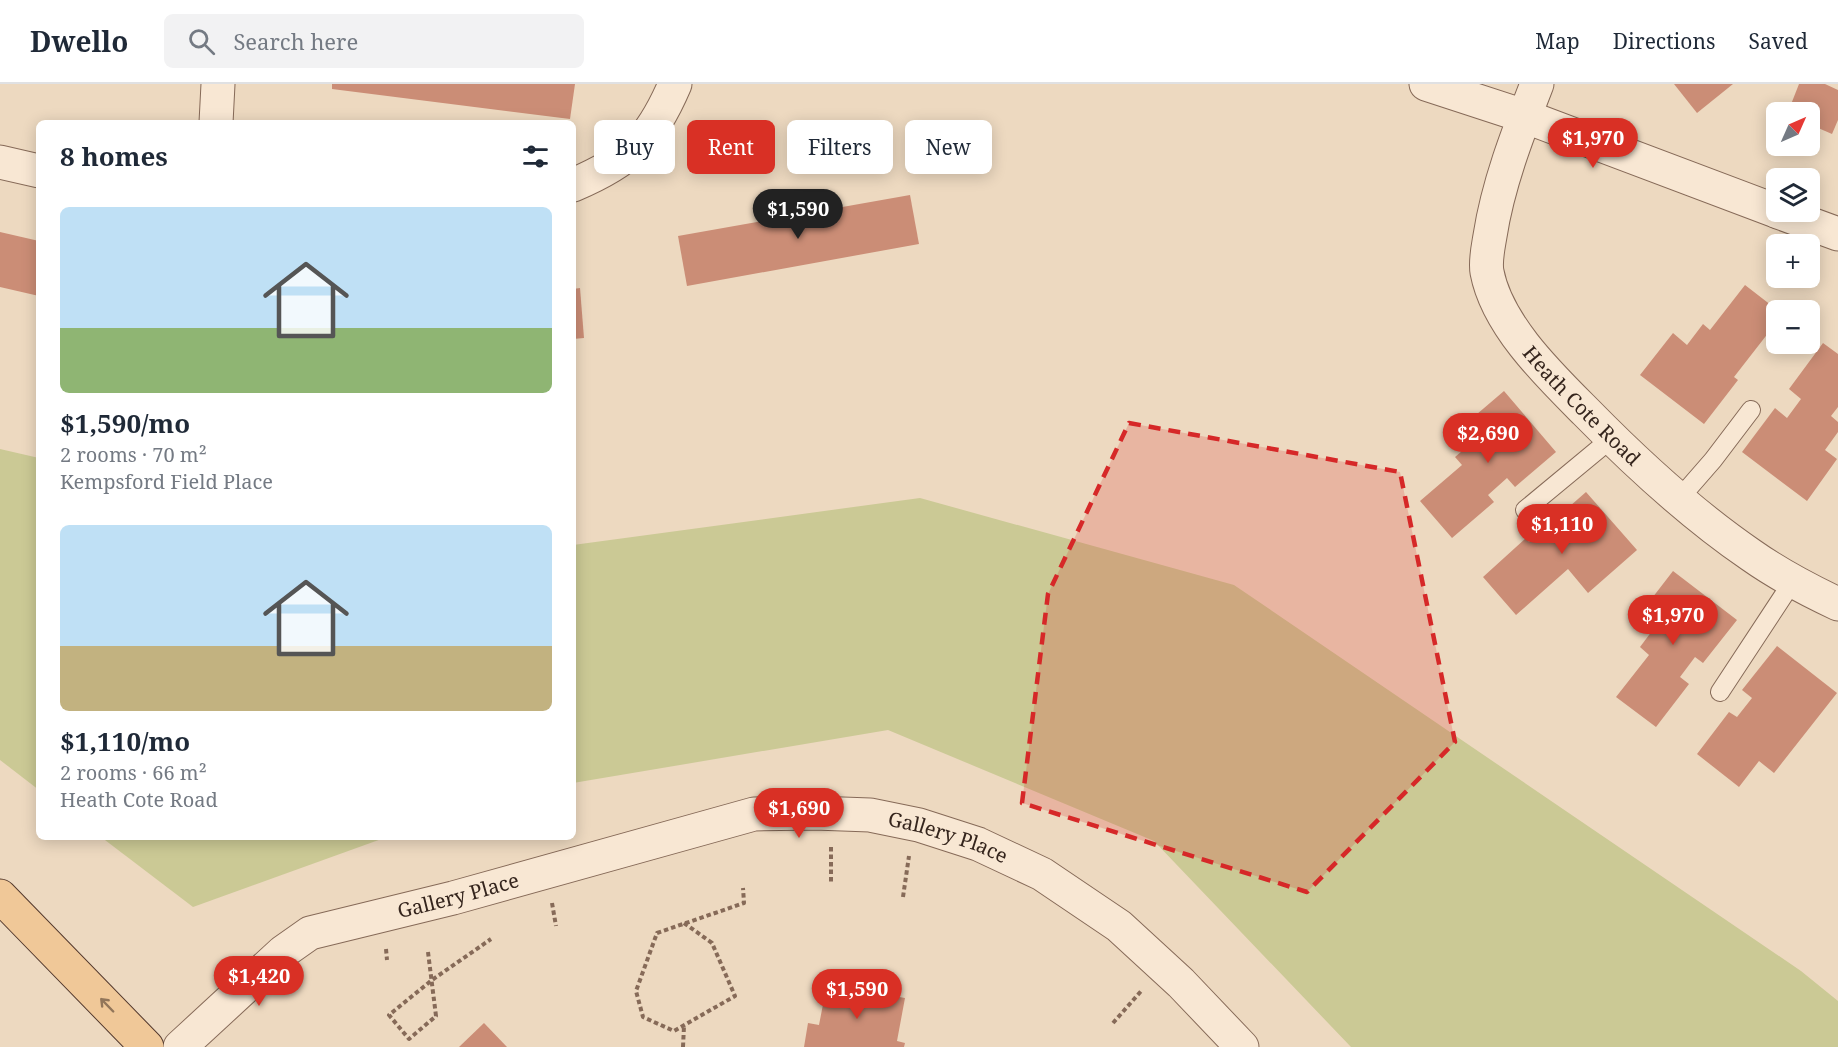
<!DOCTYPE html>
<html lang="en">
<head>
<meta charset="utf-8">
<style>
	body { margin:0; font-family:"Noto Serif",serif; background:#f2f2f3; color:#1f2937; height:100vh; display:flex; flex-direction:column; font-size:22px; white-space:nowrap }
	* { box-sizing:border-box; margin:0 }
	p { font-size:20px; color:#747a83 }
	.icon { flex:none; width:33px; height:33px; fill:none; stroke:currentColor; stroke-width:2; stroke-linecap:round; stroke-linejoin:round }
	.map { position:relative; flex:1; overflow:hidden }
	.side { position:absolute; left:36px; top:36px; width:540px; height:720px; display:flex; flex-direction:column; background:#fff; border-radius:9px; box-shadow:0 3px 15px #0003 }
	.side>* { flex:none }
	.banner { position:absolute; left:594px; top:36px; width:570px; height:54px; display:flex; gap:12px }
	.needle { width:39px; rotate:45deg }
	.buttons { position:absolute; left:1766px; top:18px; display:grid; gap:12px }
	.buttons a { display:grid; place-items:center; width:54px; height:54px; border-radius:9px; background:#fff; box-shadow:0 3px 15px #0003; font-size:30px }
	.price { position:absolute; translate:-50% -51px; padding:0 14px; border-radius:21px; background:#d93025; color:#fff; font-size:20px; line-height:39px; filter:drop-shadow(0 2px 3px #0008) }
	.price::after { content:''; position:absolute; left:50%; top:36px; width:18px; height:14px; margin-left:-9px; background:inherit; clip-path:polygon(0 0,100% 0,50% 100%) }
	.price.selected { background:#222; color:#fff }
	ul { padding:0; list-style:none }
	li { display:grid; align-content:center; gap:12px; height:318px; padding:0 24px }
	li span { display:grid; place-items:center; height:186px; border-radius:9px; color:#555 }
	li>.icon { margin-inline-start:auto }
	span .icon { width:108px; height:108px; fill:#fffc; stroke-width:1 }
	li b { font-size:26px }
	h2 { display:flex; justify-content:space-between; align-items:center; height:72px; padding:0 24px; font-size:26px }
	.pill { padding:0 21px; border-radius:9px; background:#fff; box-shadow:0 3px 15px #0003; font-size:21px; line-height:54px }
	.pill.selected { background:#d93025; color:#fff }
	header { display:flex; align-items:center; gap:36px; box-sizing:border-box; height:84px; padding:0 30px; background:#fff; border-bottom:2px solid #e0e1e3 }
	header strong { font-size:28px }
	nav { display:flex; gap:33px; margin-inline-start:auto; font-size:21px }
	.search { width:420px; height:54px; background:#f2f2f3; display:flex; align-items:center; gap:15px; box-sizing:border-box; padding:0 21px; border-radius:9px; color:#747a83; font-size:22px }
	.map>svg:first-child { display:block }
</style>
</head>
<body>
<header>
<strong>Dwello</strong>
<div class="search"><svg class="icon" aria-label="search" viewBox="0 0 24 24"><circle cx="10" cy="10" r="6"/><path d="M15 15l6 6"/></svg>Search here</div>
<nav><a>Map</a><a>Directions</a><a>Saved</a></nav>
</header>
<div class="map">
<svg width="1838" height="963" viewBox="0 0 1838 963">
	<rect width="100%" height="100%" fill="#edd9c0"/>
	<g fill="#cbc995">
		<polygon points="0,365 39,374 39,706 0,676"/>
		<polygon points="920,414 1234,501 1801,887 1838,917 1838,963 1351,963 1154,757 888,646 573,699 573,461"/>
		<polygon points="101,753 387,753 193,823"/>
	</g>
	<g fill="#cb8d76">
		<polygon points="332,0 575,0 570,35 332,5"/>
		<polygon points="1674,0 1733,0 1697,29"/>
		<polygon points="1799,0 1825,0 1838,6 1838,36 1832,50 1809,40 1809,28 1788,28"/>
		<polygon points="910,111 919,160 687,202 678,152"/>
		<polygon points="0,148 39,157 39,212 0,203"/>
		<polygon points="1745,201 1776,225 1776,239 1734,293 1738,296 1704,340 1640,291 1673,249 1687,261 1703,240 1710,246"/>
		<polygon points="580,204 584,254 573,255 573,205"/>
		<polygon points="1823,259 1838,270 1838,323 1831,332 1838,338 1838,348 1825,366 1837,375 1807,417 1742,368 1775,324 1787,334 1801,315 1789,305"/>
		<polygon points="1504,307 1556,368 1515,403 1507,394 1488,411 1494,418 1452,454 1420,417 1462,381 1455,373 1475,356 1463,342"/>
		<polygon points="1586,408 1637,466 1588,509 1568,485 1516,531 1483,493 1526,454 1529,458"/>
		<polygon points="1673,487 1737,536 1703,579 1695,573 1680,593 1689,600 1656,643 1616,613 1649,571 1640,563 1655,543 1639,531"/>
		<polygon points="1777,562 1837,609 1774,689 1759,677 1739,703 1697,670 1729,628 1737,633 1752,614 1742,606"/>
		<polygon points="827,900 905,914 897,957 905,959 904,963 804,963 808,939 819,941"/>
		<polygon points="484,939 507,963 459,963"/>
	</g>
	<g fill="none" stroke-linecap="round" stroke-linejoin="round">
		<g stroke="#866a58" stroke-width="20">
			<g id="lane">
				<polyline points="1679,415 1713,376 1751,326"/>
				<polyline points="1525,426 1612,354"/>
				<polyline points="1720,608 1793,497"/>
			</g>
		</g>
		<g stroke="#866a58" stroke-width="35">
			<g id="street">
				<polyline points="1426,0 1524,32 1776,127"/>
				<path id="s1" d="M1537,0c-19,49 -39,100 -47,152 -2,12 -5,25 -3,36 10,53 62,103 99,140 51,52 105,102 165,143 27,19 57,35 87,49"/>
				<polyline points="216,39 218,0"/>
				<polyline points="0,78 39,87"/>
				<path d="M573,101c57,-24 78,-45 102,-101"/>
				<polyline points="1778,128 1838,150"/>
				<path id="s2" d="M180,963l103,-95 27,-19 143,-35 301,-84 61,-1 55,2 49,10 59,19 64,30 77,52 62,57 61,64"/>
			</g>
		</g>
		<g stroke="#53392d" stroke-width="35">
			<polyline id="primary" points="0,812 147,963"/>
		</g>
		<g stroke="#866a58" stroke-width="4" stroke-dasharray="4.5 3" stroke-linecap="butt">
			<polyline points="831,763 831,799"/>
			<polyline points="903,813 909,772"/>
			<polyline points="552,819 556,842"/>
			<polyline points="684,839 712,859 735,912 674,947 643,933 636,907 657,849 744,819 743,804"/>
			<polyline points="386,865 387,876"/>
			<polyline points="428,868 436,932 409,955 389,931 432,896 491,855"/>
			<polyline points="1113,939 1142,906"/>
			<polyline points="683,963 684,942"/>
		</g>
		<use href="#lane" stroke="#f8e7d3" stroke-width="18"/>
		<use href="#street" stroke="#f8e7d3" stroke-width="33"/>
		<use href="#primary" stroke="#f0c898" stroke-width="33"/>
	</g>
	<defs><path id="oneway-shaft" d="M-6 0H5M1.5-3L5.5 0L1.5 3" fill="none" stroke-width="1.6" stroke-linecap="round" stroke-linejoin="round" transform="scale(1.5)"/></defs>
	<use stroke="#92765a" href="#oneway-shaft" transform="translate(107 921) rotate(-134)"/>
	<path fill="#d62828" fill-opacity="0.2" stroke="#d62828" stroke-width="4.5" stroke-dasharray="12 8" stroke-linejoin="round" d="M1129,339l271,49 55,270 -148,150 -285,-89 26,-209z"/>
	<g text-anchor="middle" stroke-width="4.5" stroke-linejoin="round" paint-order="stroke">
		<g font-size="20" fill="#35251d" stroke="#f5e4d0">
			<text dy="7" stroke="none"><textPath href="#s1" startOffset="362">Heath Cote Road</textPath></text>
			<text dy="7" stroke="none"><textPath href="#s2" startOffset="830">Gallery Place</textPath></text>
			<text dy="7" stroke="none"><textPath href="#s2" startOffset="326">Gallery Place</textPath></text>
		</g>
	</g>
</svg>
<div class="buttons">
<a><svg class="needle" viewBox="-14 -14 28 28"><path d="M0-13l5 13h-10z" fill="#e53935"/><path d="M0 13l5-13h-10z" fill="#747a83"/></svg></a>
<a><svg class="icon" aria-label="layers" viewBox="0 0 24 24"><path d="M12 4l9 5-9 5-9-5zM3 14l9 5 9-5"/></svg></a>
<a>+</a>
<a>−</a>
</div>
<b class="price" style="left:1593px;top:85px">$1,970</b>
<b class="price selected" style="left:798px;top:156px">$1,590</b>
<b class="price" style="left:1488px;top:380px">$2,690</b>
<b class="price" style="left:1562px;top:471px">$1,110</b>
<b class="price" style="left:1673px;top:562px">$1,970</b>
<b class="price" style="left:799px;top:755px">$1,690</b>
<b class="price" style="left:259px;top:923px">$1,420</b>
<b class="price" style="left:857px;top:936px">$1,590</b>
<div class="banner">
<a class="pill">Buy</a>
<a class="pill selected">Rent</a>
<a class="pill">Filters</a>
<a class="pill">New</a>
</div>
<section class="side">
<h2>8 homes<svg class="icon" aria-label="filters" viewBox="0 0 24 24"><path d="M4 7h16M4 17h16"/><circle cx="9" cy="7" r="2"/><circle cx="15" cy="17" r="2"/></svg></h2>
<ul>
<li><span style="background:linear-gradient(#bfe0f5 65%,#8fb573 0)"><svg class="icon" aria-label="home" viewBox="0 0 24 24"><path d="M3 11l9-7 9 7M6 9v11h12V9"/></svg></span><div><b>$1,590/mo</b><p>2 rooms · 70 m²</p><p>Kempsford Field Place</p></div></li>
<li><span style="background:linear-gradient(#bfe0f5 65%,#c2b280 0)"><svg class="icon" aria-label="home" viewBox="0 0 24 24"><path d="M3 11l9-7 9 7M6 9v11h12V9"/></svg></span><div><b>$1,110/mo</b><p>2 rooms · 66 m²</p><p>Heath Cote Road</p></div></li>
</ul>
</section>
</div>
</body>
</html>
